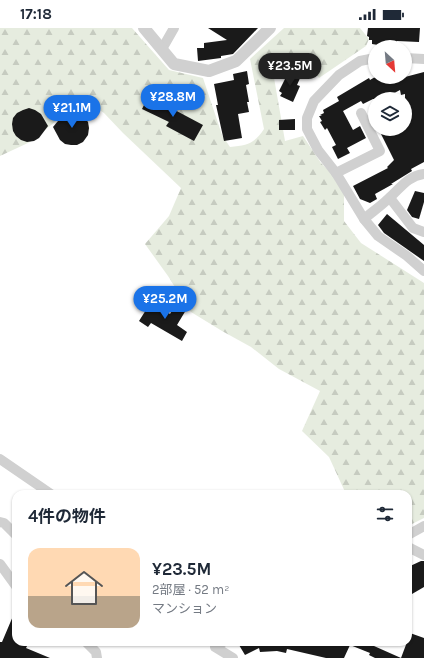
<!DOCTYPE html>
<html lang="ja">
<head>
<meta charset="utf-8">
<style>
	body { margin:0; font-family:Karla,"Noto Sans JP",sans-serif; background:#f2f2f3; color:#1f2937; height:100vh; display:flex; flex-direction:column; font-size:15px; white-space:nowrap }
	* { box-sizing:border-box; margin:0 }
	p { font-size:13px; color:#747a83 }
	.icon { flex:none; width:22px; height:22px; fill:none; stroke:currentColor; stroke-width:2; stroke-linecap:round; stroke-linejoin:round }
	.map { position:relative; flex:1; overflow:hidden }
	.side { position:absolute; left:12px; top:462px; width:400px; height:156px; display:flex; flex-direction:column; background:#fff; border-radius:12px; box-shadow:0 1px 3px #0004 }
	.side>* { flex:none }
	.needle { width:26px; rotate:154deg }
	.fabs { position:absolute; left:368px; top:12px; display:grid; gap:8px }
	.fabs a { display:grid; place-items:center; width:44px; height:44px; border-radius:50%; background:#fff; box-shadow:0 1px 3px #0004; font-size:20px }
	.price { position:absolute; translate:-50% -34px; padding:0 9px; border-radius:14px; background:#1a73e8; color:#fff; font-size:13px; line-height:26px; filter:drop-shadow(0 1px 2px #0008) }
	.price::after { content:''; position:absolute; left:50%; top:24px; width:12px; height:9px; margin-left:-6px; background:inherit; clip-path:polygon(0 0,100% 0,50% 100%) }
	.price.active { background:#222; color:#fff }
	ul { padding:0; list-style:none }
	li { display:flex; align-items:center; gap:12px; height:100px; padding:0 16px }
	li+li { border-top:1px solid #e0e1e3 }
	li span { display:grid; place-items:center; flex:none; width:112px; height:80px; border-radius:12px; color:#555 }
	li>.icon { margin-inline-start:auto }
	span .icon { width:48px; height:48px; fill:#fffc; stroke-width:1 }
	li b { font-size:17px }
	h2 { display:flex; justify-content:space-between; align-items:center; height:48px; padding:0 16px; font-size:17px }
	.status { display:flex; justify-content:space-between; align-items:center; height:28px; padding:0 20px; background:#fff; direction:ltr }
	.status svg { height:11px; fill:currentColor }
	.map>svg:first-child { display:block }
</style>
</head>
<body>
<div class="status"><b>17:18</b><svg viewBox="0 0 49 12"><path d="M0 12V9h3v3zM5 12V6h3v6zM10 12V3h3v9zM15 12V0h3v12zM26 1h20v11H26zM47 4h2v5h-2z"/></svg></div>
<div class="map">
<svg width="424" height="630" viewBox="0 0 424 630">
	<defs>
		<pattern id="forest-firs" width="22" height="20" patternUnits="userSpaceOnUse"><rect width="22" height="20" fill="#e6ecdf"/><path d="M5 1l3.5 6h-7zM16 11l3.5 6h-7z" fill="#c6cbc0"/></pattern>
	</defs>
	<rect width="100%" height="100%" fill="#fff"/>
	<path fill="url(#forest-firs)" d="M0,0h132l37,42 34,8 19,57 8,12c17,-2 24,-3 34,-18l-14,-70 34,-31h76l9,11 -3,7 -47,32 -18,-24 -28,18 12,69 18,-5 18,27 23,23v35l17,22 63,40v235l-16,8v-32h-62l-17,-37 -27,-26 18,-40 -41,-22 -28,-22 -29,-16 -31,-19 -23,-36 -23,-32 24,-28 12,-28 -58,-55 -19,-20 -19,-13 -9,5 -46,37 -30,14z"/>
	<g fill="#1a1a1a">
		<polygon points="208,0 258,0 233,26 221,28 221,30 198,33 197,20 204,20 204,15 227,12"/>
		<polygon points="368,0 420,0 419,14 397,13 397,19 384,19 384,18 372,16 372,12 369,12 369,9 367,8"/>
		<polygon points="247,43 249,56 246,57 249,74 247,74 249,84 238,86 242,110 224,113 216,77 218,77 214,56 234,52 233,46"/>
		<polygon points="289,43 301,48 297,57 300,58 293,74 280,68 282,65 279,63"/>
		<polygon points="424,44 424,134 411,141 412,143 391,156 393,156 375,166 377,171 370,175 360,171 353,158 388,140 387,139 394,132 381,106 390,101 405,101 405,66 401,67 400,62 383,71 373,71 363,76 361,73 343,83 353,102 360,98 366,110 347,120 350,125 338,131 332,119 336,117 327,100 325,102 320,94 322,93 319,88 322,88 320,87 324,85 323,82 339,73 337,69 369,50 370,52 375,49 405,49"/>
		<polygon points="149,67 172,78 171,80 203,97 194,113 166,98 169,94 142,81"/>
		<polygon points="29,80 35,82 41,86 48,98 39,110 34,113 27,114 21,112 16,108 13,103 12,96 13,90 17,85 23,82"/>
		<polygon points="73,84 79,85 84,89 88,94 89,100 88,107 83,114 77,117 71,117 65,116 60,112 53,99 63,87"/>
		<polygon points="295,91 295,102 279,102 279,92"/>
		<polygon points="415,163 424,165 424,174 419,191 412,189 407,182"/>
		<polygon points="387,186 424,217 424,233 384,205 378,197"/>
		<polygon points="151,274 170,286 176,276 186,282 177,297 187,304 182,313 151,295 148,299 139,293"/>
		<polygon points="421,533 424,533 424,559 412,566 408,559 408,539"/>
		<polygon points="16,581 16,614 29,614 26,620 50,630 0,630 0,614 2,614"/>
		<polygon points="410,605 424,610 424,630 401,630 407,614 408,614"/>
		<polygon points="244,614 365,614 401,630 375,630 369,627 370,625 350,617 344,630 326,630 287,621 286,625 277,623 260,624 259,620 245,627 239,617"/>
	</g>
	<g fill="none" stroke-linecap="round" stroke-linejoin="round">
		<polyline stroke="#cdcdcd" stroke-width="2" stroke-dasharray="2 2" stroke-linecap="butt" points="263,464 267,466"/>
		<g stroke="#d0d0d0" stroke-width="10">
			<polyline points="162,21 174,0"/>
			<polyline points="375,30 360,33 339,47 314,73 307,90 307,101 318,122 336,145 364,191 378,208 407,228 424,243"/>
			<polyline points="405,30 424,31"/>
			<polyline points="336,145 380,123 361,85"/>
			<polyline points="390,170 413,200 424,204"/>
			<path d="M364,191c8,-7 17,-13 24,-20 12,-10 19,-23 36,-25"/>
			<polyline points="0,431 51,466"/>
			<polyline points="0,494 4,495 16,507"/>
			<polyline points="408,507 424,498"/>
			<polyline points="408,519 424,527"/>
			<polyline points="0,536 16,558"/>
			<polyline points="86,614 96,624 97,630"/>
			<polyline points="223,614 215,619 233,630"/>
		</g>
		<polyline stroke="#d0d0d0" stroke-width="12" points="144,0 174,36 209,43 236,33 270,0"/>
	</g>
</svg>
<div class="fabs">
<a><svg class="needle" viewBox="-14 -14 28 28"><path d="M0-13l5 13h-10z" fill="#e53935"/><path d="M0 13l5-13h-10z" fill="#747a83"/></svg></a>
<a><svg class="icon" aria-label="layers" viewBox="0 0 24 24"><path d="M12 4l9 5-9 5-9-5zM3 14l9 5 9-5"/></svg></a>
</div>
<b class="price active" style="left:290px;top:59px">¥23.5M</b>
<b class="price" style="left:173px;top:90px">¥28.8M</b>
<b class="price" style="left:72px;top:101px">¥21.1M</b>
<b class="price" style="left:165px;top:292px">¥25.2M</b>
<section class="side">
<h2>4件の物件<svg class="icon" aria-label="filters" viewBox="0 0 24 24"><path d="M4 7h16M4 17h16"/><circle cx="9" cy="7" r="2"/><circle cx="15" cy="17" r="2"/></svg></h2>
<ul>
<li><span style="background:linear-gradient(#ffd9b3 60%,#b9a48a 0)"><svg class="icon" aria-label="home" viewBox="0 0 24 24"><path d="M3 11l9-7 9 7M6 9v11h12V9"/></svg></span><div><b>¥23.5M</b><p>2部屋 · 52 m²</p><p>マンション</p></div></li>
</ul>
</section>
</div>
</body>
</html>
